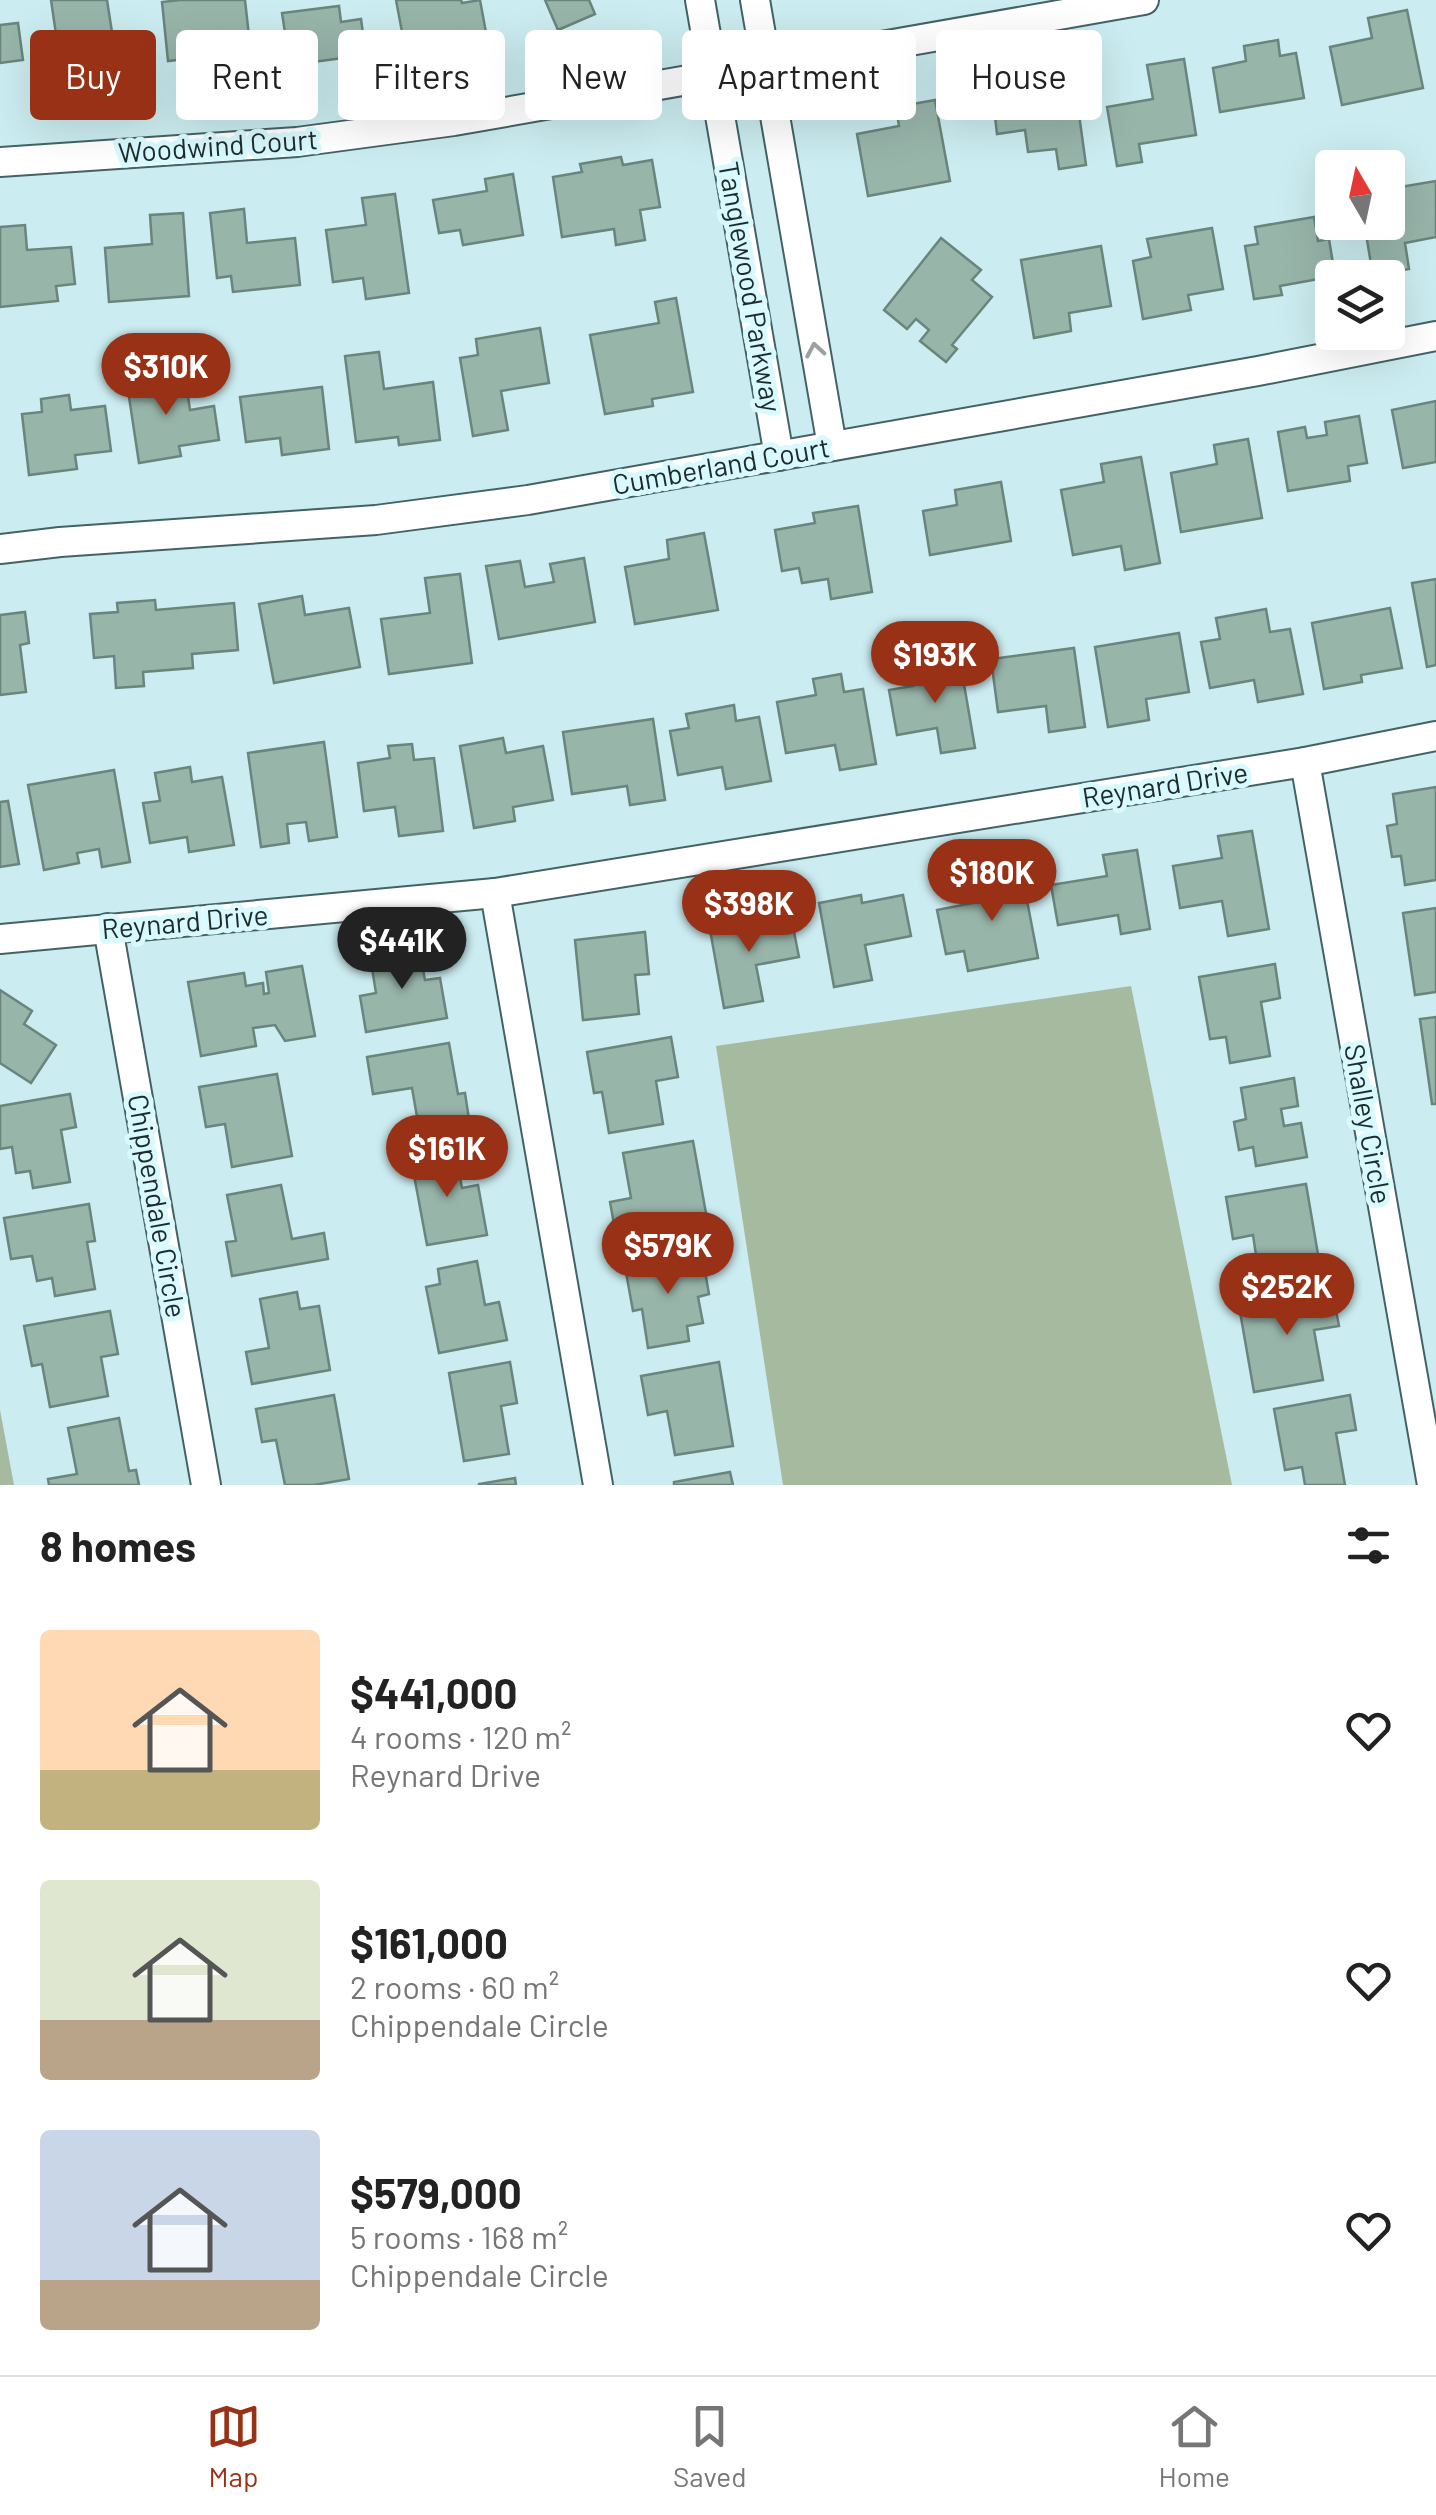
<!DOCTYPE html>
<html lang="en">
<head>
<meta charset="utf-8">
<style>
	body { margin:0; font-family:Barlow,sans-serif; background:#f2f2f2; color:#222; height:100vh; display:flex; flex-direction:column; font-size:38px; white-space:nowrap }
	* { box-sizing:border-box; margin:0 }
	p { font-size:32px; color:#767676 }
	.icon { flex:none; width:55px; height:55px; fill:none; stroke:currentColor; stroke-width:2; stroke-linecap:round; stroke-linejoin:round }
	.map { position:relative; height:1485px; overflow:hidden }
	.drawer { display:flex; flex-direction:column; background:#fff; flex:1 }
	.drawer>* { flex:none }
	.top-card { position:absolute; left:30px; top:30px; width:1378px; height:90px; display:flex; gap:20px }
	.needle { width:65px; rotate:351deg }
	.buttons { position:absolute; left:1315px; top:150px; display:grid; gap:20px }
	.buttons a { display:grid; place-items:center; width:90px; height:90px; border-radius:10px; background:#fff; box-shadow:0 10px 40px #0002; font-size:50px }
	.price { position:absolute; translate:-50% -85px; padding:0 22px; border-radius:35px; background:#993116; color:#fff; font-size:32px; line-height:65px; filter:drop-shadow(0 2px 5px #0008) }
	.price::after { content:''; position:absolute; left:50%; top:60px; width:30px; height:22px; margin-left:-15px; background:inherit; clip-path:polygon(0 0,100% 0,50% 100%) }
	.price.selected { background:#222; color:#fff }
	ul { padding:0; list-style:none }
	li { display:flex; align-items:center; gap:30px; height:250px; padding:0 40px }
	li span { display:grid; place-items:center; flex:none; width:280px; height:200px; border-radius:10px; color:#555 }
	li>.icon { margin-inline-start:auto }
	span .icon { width:120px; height:120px; fill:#fffc; stroke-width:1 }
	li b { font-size:42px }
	h2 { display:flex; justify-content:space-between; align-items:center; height:120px; padding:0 40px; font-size:42px }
	.tag { padding:0 35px; border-radius:10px; background:#fff; box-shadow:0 10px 40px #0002; font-size:35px; line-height:90px }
	.tag.selected { background:#993116; color:#fff }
	.menu { display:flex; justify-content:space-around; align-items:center; height:140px; border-top:2px solid #e0e0e0; background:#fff; font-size:28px; color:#767676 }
	.menu a { display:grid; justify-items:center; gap:5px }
	.menu .selected { color:#993116 }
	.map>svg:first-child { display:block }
</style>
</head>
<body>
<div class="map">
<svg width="1436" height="1485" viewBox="0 0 1436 1485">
	<rect width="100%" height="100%" fill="#cbecf0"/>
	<g fill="#a6ba9f">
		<polygon points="1131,986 1232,1485 783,1485 716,1046"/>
		<polygon points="0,1410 14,1485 0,1485"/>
	</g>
	<g fill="#98b5aa" stroke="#6a857b" stroke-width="2.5">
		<polygon points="51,0 107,0 114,45 126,43 131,80 64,89"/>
		<polygon points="180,0 245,0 253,72 213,77 211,56 168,61 162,2"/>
		<polygon points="396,0 461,0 462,3 480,0 487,38 406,53"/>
		<polygon points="545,0 589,0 595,14 558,30"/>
		<polygon points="339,6 341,22 361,19 366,55 290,65 282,13"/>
		<polygon points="1407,10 1423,88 1342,105 1330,47 1372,38 1368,18"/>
		<polygon points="18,23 23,60 0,63 0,25"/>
		<polygon points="1278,40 1280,56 1296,53 1304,98 1220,112 1213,68 1246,61 1244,46"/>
		<polygon points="1184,59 1196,135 1139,144 1142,162 1117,166 1107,107 1153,99 1147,65"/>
		<polygon points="1074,78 1086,165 1059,169 1056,149 1028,152 1025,130 997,134 993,99 1032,94 1030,84"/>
		<polygon points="935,100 950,181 868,196 857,134 899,126 896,107"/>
		<polygon points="621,157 623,165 652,160 660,207 640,210 645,240 616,245 614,229 562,237 553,177 582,172 580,164"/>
		<polygon points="513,174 523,235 463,245 460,230 439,233 433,200 487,191 485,179"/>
		<polygon points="1436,181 1436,237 1405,243 1409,269 1373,276 1364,222 1388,222 1388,189"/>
		<polygon points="395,194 409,293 366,299 363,278 333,282 326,230 366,225 362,198"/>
		<polygon points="244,209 247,243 295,238 300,285 233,292 231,276 217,278 210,213"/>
		<polygon points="183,213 189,296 109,302 105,248 152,244 150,215"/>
		<polygon points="1314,217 1318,241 1329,239 1335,276 1280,286 1282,295 1254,299 1245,246 1258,244 1255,227"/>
		<polygon points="25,225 27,250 71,247 75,284 56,286 58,301 0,307 0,227"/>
		<polygon points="1212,228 1223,289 1188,295 1191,310 1143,319 1133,261 1151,257 1147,239"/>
		<polygon points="941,238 981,270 972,280 992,297 952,345 957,349 946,362 920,341 929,330 916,319 907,329 884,310"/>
		<polygon points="1101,246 1111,306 1069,313 1071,331 1034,338 1021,260"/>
		<polygon points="676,298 693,392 652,399 653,406 605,414 590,335 659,323 655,302"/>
		<polygon points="540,328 549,383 501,391 508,430 473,436 460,358 478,355 476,339"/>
		<polygon points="379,352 384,389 433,382 440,440 399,445 398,437 356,442 345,356"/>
		<polygon points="164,370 167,385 186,382 190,410 214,406 219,440 179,446 181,456 139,463 126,377"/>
		<polygon points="322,387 329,449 282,455 280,438 246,442 240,397"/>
		<polygon points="69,395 71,410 105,406 111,451 75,455 77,469 29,475 22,414 42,412 41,399"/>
		<polygon points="1436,401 1436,462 1403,468 1392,410"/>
		<polygon points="1359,416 1367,463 1348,466 1350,481 1288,491 1278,432 1305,427 1307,438 1327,435 1325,422"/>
		<polygon points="1248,439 1262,518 1181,532 1171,473 1217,464 1214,445"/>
		<polygon points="1141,457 1160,563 1125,570 1121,546 1073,555 1061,490 1104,482 1101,464"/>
		<polygon points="1001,482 1011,541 930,555 923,511 957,505 955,490"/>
		<polygon points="858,506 872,592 831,599 828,579 802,583 799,568 782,571 775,530 815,523 813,513"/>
		<polygon points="704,533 718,610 635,624 625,567 669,559 667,540"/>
		<polygon points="584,558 595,622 499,639 486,566 520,561 525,587 554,582 550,564"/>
		<polygon points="460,574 472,663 389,674 381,619 430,613 425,578"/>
		<polygon points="1436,579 1436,665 1427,667 1412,583"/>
		<polygon points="302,596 305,615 349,608 360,667 274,683 259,604"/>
		<polygon points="155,600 156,610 234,603 238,650 192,654 193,668 143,672 144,686 116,688 114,656 94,658 90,614 118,612 117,603"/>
		<polygon points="1390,608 1402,668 1361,675 1362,682 1324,689 1312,623"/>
		<polygon points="1266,609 1270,632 1290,629 1303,694 1258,702 1254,680 1210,688 1201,642 1220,639 1216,618"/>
		<polygon points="25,612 29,643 20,645 26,692 0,695 0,615"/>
		<polygon points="1179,633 1189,692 1146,699 1149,720 1108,727 1095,647"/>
		<polygon points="1074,648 1085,727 1049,732 1046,706 998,712 991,659"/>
		<polygon points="960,661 975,748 941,753 937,728 897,735 889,690 913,686 910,669"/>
		<polygon points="841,674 844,692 863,689 876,764 840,770 835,745 786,753 777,702 816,695 813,679"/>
		<polygon points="734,705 736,721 759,717 771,781 726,789 722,767 678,775 670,731 689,728 686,714"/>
		<polygon points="653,719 665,800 630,805 627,786 572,794 563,732"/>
		<polygon points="503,738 506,753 543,746 553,800 513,807 515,821 474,828 460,746"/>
		<polygon points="324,742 337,837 309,841 306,822 287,824 289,843 261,847 248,753"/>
		<polygon points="412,744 414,760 434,758 443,831 399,836 395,807 364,811 358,763 390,758 388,746"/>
		<polygon points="190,767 192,782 222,777 234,845 189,852 187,837 150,843 143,803 160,801 155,773"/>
		<polygon points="114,770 130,862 102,867 99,849 77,853 79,863 44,870 28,785"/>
		<polygon points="1436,787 1436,880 1405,885 1401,856 1392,857 1387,826 1397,824 1393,794"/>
		<polygon points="8,801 19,864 0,867 0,802"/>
		<polygon points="1252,831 1269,929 1228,936 1222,901 1180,908 1173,866 1222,858 1218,836"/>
		<polygon points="1137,850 1150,929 1121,934 1118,915 1058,925 1051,885 1107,876 1103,855"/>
		<polygon points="1021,869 1038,958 968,971 964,951 946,954 937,910 983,901 979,878"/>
		<polygon points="861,895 862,903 903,895 911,936 865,945 872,980 834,987 819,903"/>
		<polygon points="1436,908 1436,992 1415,995 1403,913"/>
		<polygon points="750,917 751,924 791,917 799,957 756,965 763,1001 724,1008 709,924"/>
		<polygon points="645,932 649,974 635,975 639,1014 583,1020 575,940"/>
		<polygon points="418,942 425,980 440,978 447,1018 366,1032 360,996 376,993 372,968 385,966 382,948"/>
		<polygon points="1275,964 1280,998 1261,1002 1270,1056 1230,1063 1226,1037 1210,1039 1199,977"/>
		<polygon points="302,966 315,1036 285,1041 275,1025 253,1028 256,1046 201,1056 188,982 244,973 246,986 263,983 264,994 269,993 266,972"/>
		<polygon points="0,990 32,1011 24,1024 56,1045 31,1083 0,1063"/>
		<polygon points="1436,1017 1436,1104 1432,1104 1420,1019"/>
		<polygon points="671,1037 678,1077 656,1081 663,1124 609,1133 602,1092 594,1093 587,1052"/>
		<polygon points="449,1043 458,1094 465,1093 470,1126 420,1134 412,1088 373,1094 367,1057"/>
		<polygon points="277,1074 292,1156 232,1167 225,1124 206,1127 199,1087"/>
		<polygon points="1294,1078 1298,1106 1281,1109 1284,1126 1301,1123 1307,1157 1256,1166 1253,1147 1239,1150 1234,1122 1246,1119 1241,1088"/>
		<polygon points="70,1094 76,1127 61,1130 70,1182 33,1188 30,1171 16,1173 12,1147 0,1149 0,1106"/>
		<polygon points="693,1141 709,1230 618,1246 610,1202 631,1198 623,1153"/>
		<polygon points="455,1151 462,1188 478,1185 487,1235 427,1245 411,1159"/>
		<polygon points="1306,1184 1320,1266 1244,1279 1240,1257 1256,1255 1253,1235 1233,1239 1226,1197"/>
		<polygon points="281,1185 292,1239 324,1233 328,1259 232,1276 226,1242 236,1241 227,1195"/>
		<polygon points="89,1204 95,1241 87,1242 95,1289 55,1296 52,1278 37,1281 32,1256 11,1259 4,1218"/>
		<polygon points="702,1254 709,1294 698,1297 703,1323 687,1326 689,1341 648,1348 642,1309 633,1311 625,1267"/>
		<polygon points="477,1261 485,1305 499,1302 507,1340 439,1353 426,1287 440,1284 438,1269"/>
		<polygon points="1332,1289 1339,1326 1314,1330 1323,1380 1254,1392 1239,1306"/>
		<polygon points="297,1292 300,1309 319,1306 330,1370 252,1384 246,1352 269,1348 260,1299"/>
		<polygon points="110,1311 118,1354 101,1357 108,1396 50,1407 42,1364 32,1366 24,1326"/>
		<polygon points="510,1362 517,1403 501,1406 509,1454 464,1461 449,1373"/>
		<polygon points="719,1362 733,1446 675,1455 667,1411 648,1415 641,1376"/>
		<polygon points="334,1395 349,1479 314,1485 285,1485 276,1440 262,1442 256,1409"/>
		<polygon points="1350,1395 1356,1430 1336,1433 1345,1485 1305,1485 1302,1467 1285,1470 1274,1409"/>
		<polygon points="119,1418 129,1471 136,1470 139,1485 49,1485 48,1479 77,1474 68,1428"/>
		<polygon points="730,1472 733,1485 674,1485 674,1482"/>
		<polygon points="515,1478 516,1485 479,1485 479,1484"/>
	</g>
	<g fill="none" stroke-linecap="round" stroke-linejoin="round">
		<g stroke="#446265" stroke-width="32">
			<g id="street">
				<polyline points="700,0 779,456"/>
				<polyline points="755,0 832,446"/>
				<polyline points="0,162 297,142 454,121 1144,0"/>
				<polyline points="0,549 60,542 376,520 528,500 1258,371 1436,336"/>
				<polyline points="1305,762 1432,1485"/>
				<polyline points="495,893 598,1485"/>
				<polyline points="108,928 206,1485"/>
				<polyline points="0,939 495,893 1305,762 1436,736"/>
			</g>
		</g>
		<use href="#street" stroke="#fff" stroke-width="28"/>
	</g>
	<defs><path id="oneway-chevron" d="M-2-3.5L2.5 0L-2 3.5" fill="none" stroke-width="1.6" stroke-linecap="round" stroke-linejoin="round" transform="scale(2.5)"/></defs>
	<use stroke="#9aa0a0" href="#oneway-chevron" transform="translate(815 350) rotate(-100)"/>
	<g text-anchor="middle" stroke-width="10" stroke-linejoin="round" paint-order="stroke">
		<g font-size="28" fill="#1e2b2c" stroke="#d8f9fd">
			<text transform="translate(218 146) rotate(-4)" y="10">Woodwind Court</text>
			<text transform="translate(750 287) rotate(80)" y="10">Tanglewood Parkway</text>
			<text transform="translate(721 466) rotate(-10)" y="10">Cumberland Court</text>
			<text transform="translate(1165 785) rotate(-9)" y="10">Reynard Drive</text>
			<text transform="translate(185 922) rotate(-5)" y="10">Reynard Drive</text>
			<text transform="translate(1368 1124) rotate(80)" y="10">Shalley Circle</text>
			<text transform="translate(157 1206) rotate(80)" y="10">Chippendale Circle</text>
		</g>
	</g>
</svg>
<div class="buttons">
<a><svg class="needle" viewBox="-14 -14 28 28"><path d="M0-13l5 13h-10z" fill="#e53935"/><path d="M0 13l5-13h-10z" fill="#767676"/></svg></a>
<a><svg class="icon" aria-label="layers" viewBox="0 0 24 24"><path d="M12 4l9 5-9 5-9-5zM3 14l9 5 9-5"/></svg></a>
</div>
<b class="price" style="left:166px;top:418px">$310K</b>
<b class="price" style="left:935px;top:706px">$193K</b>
<b class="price" style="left:992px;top:924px">$180K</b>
<b class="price" style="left:749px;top:955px">$398K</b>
<b class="price selected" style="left:402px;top:992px">$441K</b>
<b class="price" style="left:447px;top:1200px">$161K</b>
<b class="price" style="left:668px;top:1297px">$579K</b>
<b class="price" style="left:1287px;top:1338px">$252K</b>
<div class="top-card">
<a class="tag selected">Buy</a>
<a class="tag">Rent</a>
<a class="tag">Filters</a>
<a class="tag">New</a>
<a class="tag">Apartment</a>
<a class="tag">House</a>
</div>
</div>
<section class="drawer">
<h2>8 homes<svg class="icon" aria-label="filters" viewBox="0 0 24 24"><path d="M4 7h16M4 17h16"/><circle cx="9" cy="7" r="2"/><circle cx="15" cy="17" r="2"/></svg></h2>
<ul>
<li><span style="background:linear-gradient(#ffd9b3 70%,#c2b280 0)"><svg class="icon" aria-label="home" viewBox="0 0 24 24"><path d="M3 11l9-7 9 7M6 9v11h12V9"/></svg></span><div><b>$441,000</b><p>4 rooms · 120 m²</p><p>Reynard Drive</p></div><svg class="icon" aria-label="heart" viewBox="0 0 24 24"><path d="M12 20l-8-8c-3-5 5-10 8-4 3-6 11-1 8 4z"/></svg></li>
<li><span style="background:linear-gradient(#dfe7d0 70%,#b9a48a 0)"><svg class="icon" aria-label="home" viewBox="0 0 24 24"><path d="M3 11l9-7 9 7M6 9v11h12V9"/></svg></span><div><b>$161,000</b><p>2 rooms · 60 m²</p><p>Chippendale Circle</p></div><svg class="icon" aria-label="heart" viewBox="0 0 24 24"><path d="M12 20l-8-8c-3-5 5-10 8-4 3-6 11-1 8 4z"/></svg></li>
<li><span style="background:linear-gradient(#c9d6e8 75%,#b9a48a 0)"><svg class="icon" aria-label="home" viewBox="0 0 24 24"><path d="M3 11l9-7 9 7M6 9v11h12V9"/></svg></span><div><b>$579,000</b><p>5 rooms · 168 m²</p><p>Chippendale Circle</p></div><svg class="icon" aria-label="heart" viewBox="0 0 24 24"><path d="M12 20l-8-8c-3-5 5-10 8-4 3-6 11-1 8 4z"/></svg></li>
</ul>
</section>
<nav class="menu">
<a class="selected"><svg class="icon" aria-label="map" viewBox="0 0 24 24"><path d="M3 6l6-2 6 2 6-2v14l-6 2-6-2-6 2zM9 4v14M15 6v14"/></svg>Map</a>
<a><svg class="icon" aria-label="saved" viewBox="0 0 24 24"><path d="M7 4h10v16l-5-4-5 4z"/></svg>Saved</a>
<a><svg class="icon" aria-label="home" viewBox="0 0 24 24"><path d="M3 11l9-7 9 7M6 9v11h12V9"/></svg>Home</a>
</nav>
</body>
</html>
